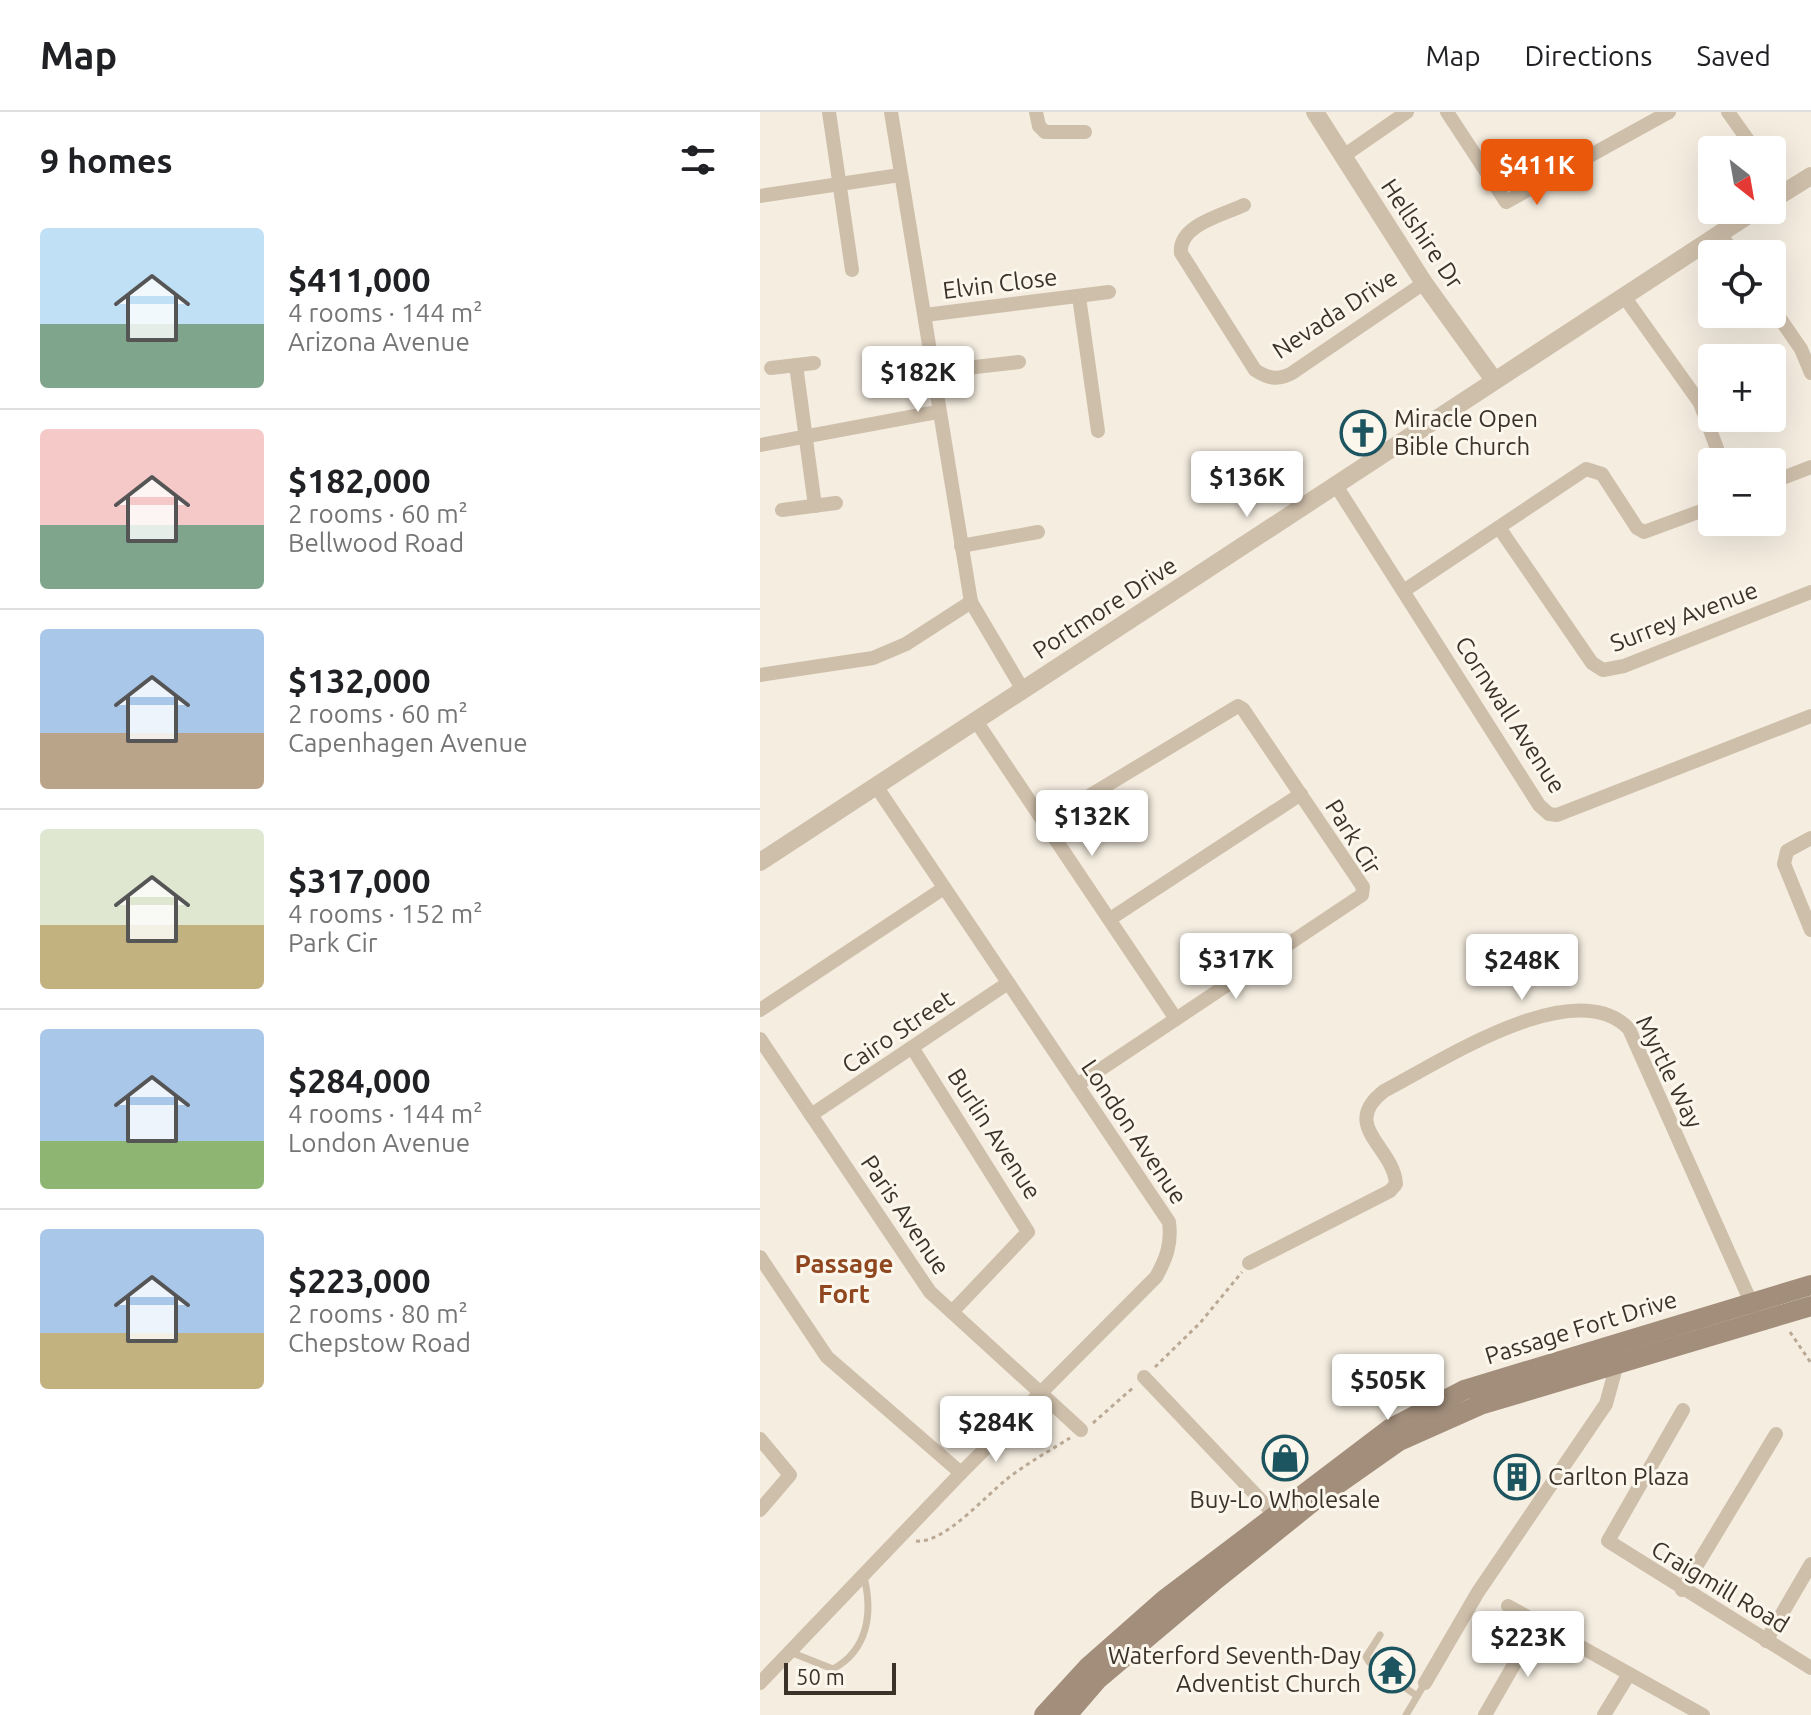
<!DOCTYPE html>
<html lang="en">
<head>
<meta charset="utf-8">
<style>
	body { margin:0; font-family:Ubuntu,sans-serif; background:#f2f2f2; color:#202124; height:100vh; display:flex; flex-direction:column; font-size:30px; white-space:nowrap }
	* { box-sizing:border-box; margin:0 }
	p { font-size:26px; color:#757577 }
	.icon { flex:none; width:44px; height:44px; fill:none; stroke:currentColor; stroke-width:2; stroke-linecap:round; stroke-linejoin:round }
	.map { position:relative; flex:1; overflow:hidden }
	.side { display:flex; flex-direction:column; background:#fff; width:760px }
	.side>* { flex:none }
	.needle { width:52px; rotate:149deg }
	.tools { position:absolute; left:938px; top:24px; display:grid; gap:16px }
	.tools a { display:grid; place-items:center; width:88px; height:88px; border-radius:8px; background:#fff; box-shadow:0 8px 32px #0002; font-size:40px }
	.scale { position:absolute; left:24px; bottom:20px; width:112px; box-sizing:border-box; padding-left:8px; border:4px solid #3b322a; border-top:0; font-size:22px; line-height:28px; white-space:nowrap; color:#3b322a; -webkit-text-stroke:6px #fbf7ed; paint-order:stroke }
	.price { position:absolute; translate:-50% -68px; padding:0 18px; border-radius:8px; background:#fff; color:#222; font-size:26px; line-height:52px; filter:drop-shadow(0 2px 4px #0008) }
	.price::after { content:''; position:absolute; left:50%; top:48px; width:24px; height:18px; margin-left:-12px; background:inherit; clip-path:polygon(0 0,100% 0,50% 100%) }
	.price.on { background:#ea580c; color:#fff }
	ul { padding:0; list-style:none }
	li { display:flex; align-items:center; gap:24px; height:200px; padding:0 40px }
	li+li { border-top:2px solid #e0e0e0 }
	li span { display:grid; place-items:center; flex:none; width:224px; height:160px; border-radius:8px; color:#555 }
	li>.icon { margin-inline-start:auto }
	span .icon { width:96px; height:96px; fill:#fffc; stroke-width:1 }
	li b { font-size:34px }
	h2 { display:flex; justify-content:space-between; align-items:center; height:96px; padding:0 40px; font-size:34px }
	header { display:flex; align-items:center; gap:48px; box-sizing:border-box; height:112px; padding:0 40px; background:#fff; border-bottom:2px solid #e0e0e0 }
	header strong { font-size:38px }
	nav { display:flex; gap:44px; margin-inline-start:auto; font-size:28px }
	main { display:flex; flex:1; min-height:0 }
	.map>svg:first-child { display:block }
</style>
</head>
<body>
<header>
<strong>Map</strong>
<nav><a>Map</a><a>Directions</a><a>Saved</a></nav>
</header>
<main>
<section class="side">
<h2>9 homes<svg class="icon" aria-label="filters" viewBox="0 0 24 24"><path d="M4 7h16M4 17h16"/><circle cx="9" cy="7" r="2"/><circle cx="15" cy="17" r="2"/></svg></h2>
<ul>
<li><span style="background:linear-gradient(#bfe0f5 60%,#7fa58c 0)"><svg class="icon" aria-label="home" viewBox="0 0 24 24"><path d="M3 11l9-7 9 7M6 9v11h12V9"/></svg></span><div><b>$411,000</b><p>4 rooms · 144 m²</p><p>Arizona Avenue</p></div></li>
<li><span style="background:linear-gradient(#f6c9c9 60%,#7fa58c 0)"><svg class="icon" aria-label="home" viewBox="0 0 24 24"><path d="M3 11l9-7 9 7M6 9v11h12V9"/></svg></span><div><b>$182,000</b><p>2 rooms · 60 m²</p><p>Bellwood Road</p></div></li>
<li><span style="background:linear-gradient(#a9c7e8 65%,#b9a48a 0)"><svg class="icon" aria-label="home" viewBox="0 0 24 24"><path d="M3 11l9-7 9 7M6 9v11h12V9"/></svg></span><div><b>$132,000</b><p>2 rooms · 60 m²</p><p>Capenhagen Avenue</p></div></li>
<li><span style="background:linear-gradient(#dfe7d0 60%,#c2b280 0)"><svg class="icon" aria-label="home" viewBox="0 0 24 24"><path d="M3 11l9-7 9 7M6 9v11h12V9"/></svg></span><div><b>$317,000</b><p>4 rooms · 152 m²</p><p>Park Cir</p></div></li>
<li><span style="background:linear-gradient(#a9c7e8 70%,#8fb573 0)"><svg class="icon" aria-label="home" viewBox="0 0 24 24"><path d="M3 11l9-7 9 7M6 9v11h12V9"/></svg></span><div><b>$284,000</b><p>4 rooms · 144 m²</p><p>London Avenue</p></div></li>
<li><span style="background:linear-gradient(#a9c7e8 65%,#c2b280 0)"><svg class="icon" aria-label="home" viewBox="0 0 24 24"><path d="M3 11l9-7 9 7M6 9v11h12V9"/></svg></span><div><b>$223,000</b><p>2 rooms · 80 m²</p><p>Chepstow Road</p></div></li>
</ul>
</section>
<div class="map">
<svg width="1051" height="1603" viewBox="0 0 1051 1603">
	<rect width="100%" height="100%" fill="#f5ede0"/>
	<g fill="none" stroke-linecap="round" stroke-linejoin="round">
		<g stroke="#baa994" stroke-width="3" stroke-dasharray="4 4" stroke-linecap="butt">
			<polyline points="1030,1220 1051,1251"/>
			<polyline points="395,1255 440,1211 482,1160"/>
			<polyline points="333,1311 375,1274"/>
			<path d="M156,1429c28,3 68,-44 91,-62 19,-15 42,-28 63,-41"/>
		</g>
		<g stroke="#cebfaa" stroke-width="7">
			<polyline points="620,1523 606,1545 609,1550 657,1584"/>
			<path d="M30,1540l43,17c35,-19 40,-56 31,-92"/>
			<polyline points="632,1566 648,1544"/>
			<polyline points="646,1603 665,1571"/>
		</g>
		<g stroke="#cebfaa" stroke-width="14">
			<polyline points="69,0 92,158"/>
			<polyline points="131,0 211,490 263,578"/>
			<polyline points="276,0 279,14 285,20 325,20"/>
			<polyline points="687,0 746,90 909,0"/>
			<polyline points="968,0 995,38"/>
			<polyline points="582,45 647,0"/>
			<polyline points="1012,63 1025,80"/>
			<polyline points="0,84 140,63"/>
			<path d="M484,93c-21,10 -66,20 -63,48l74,117c12,8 23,11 37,3l132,-90"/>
			<polyline points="959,121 975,142"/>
			<polyline points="863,183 940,291 962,350"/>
			<polyline points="319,185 338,319"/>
			<polyline points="1012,195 1041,237 1051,261"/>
			<polyline points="165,203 349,180"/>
			<polyline points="36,253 55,394"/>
			<polyline points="11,256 54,251"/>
			<polyline points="171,260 259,250"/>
			<polyline points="0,333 177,300"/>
			<polyline points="1012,370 1051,355"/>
			<polyline points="575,372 779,693 789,702 797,703 1051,604"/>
			<polyline points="22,398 76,391"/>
			<polyline points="740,417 832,551 843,558 864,554 1051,480"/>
			<polyline points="201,434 278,420"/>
			<polyline points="645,478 826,357 842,362 877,416 884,420 952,395"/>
			<polyline points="0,563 113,546 146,532 211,490"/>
			<polyline points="216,609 416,907"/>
			<polyline points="286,710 478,594 483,597 603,775 602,783 317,973"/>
			<polyline points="1051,726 1027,739 1024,752 1051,818"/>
			<polyline points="350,807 541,682"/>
			<polyline points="0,898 184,776"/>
			<polyline points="0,927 170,1180 321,1318"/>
			<polyline points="153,937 268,1120 192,1200"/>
			<polyline points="51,1003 248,871"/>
			<polyline points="0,1145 67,1245 201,1361"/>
			<path d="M489,1151l141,-72 6,-7c-2,-37 -57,-58 -12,-93 56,-29 191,-119 245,-62l125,280"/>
			<polyline points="384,1265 514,1402"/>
			<polyline points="923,1298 848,1429 1051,1556"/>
			<polyline points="0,1327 30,1363 0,1398"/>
			<polyline points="922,1478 1016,1322"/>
			<polyline points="748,1494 943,1603"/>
			<polyline points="1006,1529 1051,1452"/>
			<path d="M0,1571l201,-210 195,-196c10,-18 16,-33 13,-55l-293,-436"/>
			<polyline points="665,1571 718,1480 846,1292 857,1252"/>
			<polyline points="725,1603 778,1511"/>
			<polyline points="844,1603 869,1562"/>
		</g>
		<g stroke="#cebfaa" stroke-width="18">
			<polyline points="555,0 664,171 734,268"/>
			<polyline points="1012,88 1051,64"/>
			<polyline points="0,750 996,98"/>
		</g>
		<g stroke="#a28e7b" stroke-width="20">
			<polyline points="284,1603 328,1555 404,1488 631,1316 704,1278 1051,1173"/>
			<polyline points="307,1603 338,1567 453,1470 555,1388 639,1329 720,1293 1051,1194"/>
		</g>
	</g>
	<defs>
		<g id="church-ring" transform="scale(2.3)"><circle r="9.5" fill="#fbf7ed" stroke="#1c5460" stroke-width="1.5"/><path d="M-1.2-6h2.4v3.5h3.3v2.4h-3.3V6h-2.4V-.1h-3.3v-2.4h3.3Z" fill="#1c5460"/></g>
		<g id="shop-ring" transform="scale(2.3)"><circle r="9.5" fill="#fbf7ed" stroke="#1c5460" stroke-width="1.5"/><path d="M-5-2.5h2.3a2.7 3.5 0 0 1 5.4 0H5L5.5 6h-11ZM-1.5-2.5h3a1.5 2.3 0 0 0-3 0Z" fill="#1c5460"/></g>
		<g id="building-ring" transform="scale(2.3)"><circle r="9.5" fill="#fbf7ed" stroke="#1c5460" stroke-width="1.5"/><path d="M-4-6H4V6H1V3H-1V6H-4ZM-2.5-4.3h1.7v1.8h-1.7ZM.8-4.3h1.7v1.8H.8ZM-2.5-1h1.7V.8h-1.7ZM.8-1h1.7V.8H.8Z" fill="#1c5460"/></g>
		<g id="temple-ring" transform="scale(2.3)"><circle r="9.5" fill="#fbf7ed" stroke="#1c5460" stroke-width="1.5"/><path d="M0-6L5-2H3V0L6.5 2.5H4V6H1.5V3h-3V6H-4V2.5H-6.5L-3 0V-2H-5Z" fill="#1c5460"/></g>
	</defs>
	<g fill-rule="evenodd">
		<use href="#church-ring" x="603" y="321"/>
		<use href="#shop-ring" x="525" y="1346"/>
		<use href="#building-ring" x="757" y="1365"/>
		<use href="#temple-ring" x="632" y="1558"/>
	</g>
	<g text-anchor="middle" stroke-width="6" stroke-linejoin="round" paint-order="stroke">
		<g font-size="24" fill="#3b322a" stroke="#fbf7ed">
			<text transform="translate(662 122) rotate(56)" y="8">Hellshire Dr</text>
			<text transform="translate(240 172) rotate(-7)" y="8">Elvin Close</text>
			<text transform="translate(575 202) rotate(-33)" y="8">Nevada Drive</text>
			<text transform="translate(345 496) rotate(-33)" y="8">Portmore Drive</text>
			<text transform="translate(924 505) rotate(-21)" y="8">Surrey Avenue</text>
			<text transform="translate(750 603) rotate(57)" y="8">Cornwall Avenue</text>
			<text transform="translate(593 725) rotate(58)" y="8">Park Cir</text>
			<text transform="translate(138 920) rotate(-34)" y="8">Cairo Street</text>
			<text transform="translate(909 960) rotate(64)" y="8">Myrtle Way</text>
			<text transform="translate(374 1020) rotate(56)" y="8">London Avenue</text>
			<text transform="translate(234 1022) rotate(57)" y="8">Burlin Avenue</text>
			<text transform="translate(145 1103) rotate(56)" y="8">Paris Avenue</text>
			<text transform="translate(821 1216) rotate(-17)" y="8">Passage Fort Drive</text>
			<text transform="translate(960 1475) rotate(31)" y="8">Craigmill Road</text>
		</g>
		<g font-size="24" fill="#3b322a" stroke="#fbf7ed" text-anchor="start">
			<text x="634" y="315">Miracle Open<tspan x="634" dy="28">Bible Church</tspan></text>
			<text x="788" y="1373">Carlton Plaza</text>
			<text x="525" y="1396" text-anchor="middle">Buy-Lo Wholesale</text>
			<text x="601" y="1552" text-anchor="end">Waterford Seventh-Day<tspan x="601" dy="28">Adventist Church</tspan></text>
		</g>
		<g font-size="26" font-weight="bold" fill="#90461e" stroke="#fbf7ed">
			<text x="84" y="1161">Passage<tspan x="84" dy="30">Fort</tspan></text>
		</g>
	</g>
</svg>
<div class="tools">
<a><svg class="needle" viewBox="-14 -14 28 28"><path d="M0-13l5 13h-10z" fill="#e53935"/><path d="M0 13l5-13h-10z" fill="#757577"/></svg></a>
<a><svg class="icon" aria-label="locate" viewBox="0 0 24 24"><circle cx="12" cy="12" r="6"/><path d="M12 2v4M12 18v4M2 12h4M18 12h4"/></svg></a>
<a>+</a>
<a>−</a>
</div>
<div class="scale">50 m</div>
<b class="price on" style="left:777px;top:95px">$411K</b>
<b class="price" style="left:158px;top:302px">$182K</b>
<b class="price" style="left:487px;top:407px">$136K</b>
<b class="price" style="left:332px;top:746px">$132K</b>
<b class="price" style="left:476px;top:889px">$317K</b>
<b class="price" style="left:762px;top:890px">$248K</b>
<b class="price" style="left:628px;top:1310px">$505K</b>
<b class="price" style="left:236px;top:1352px">$284K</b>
<b class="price" style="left:768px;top:1567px">$223K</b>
</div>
</main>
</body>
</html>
